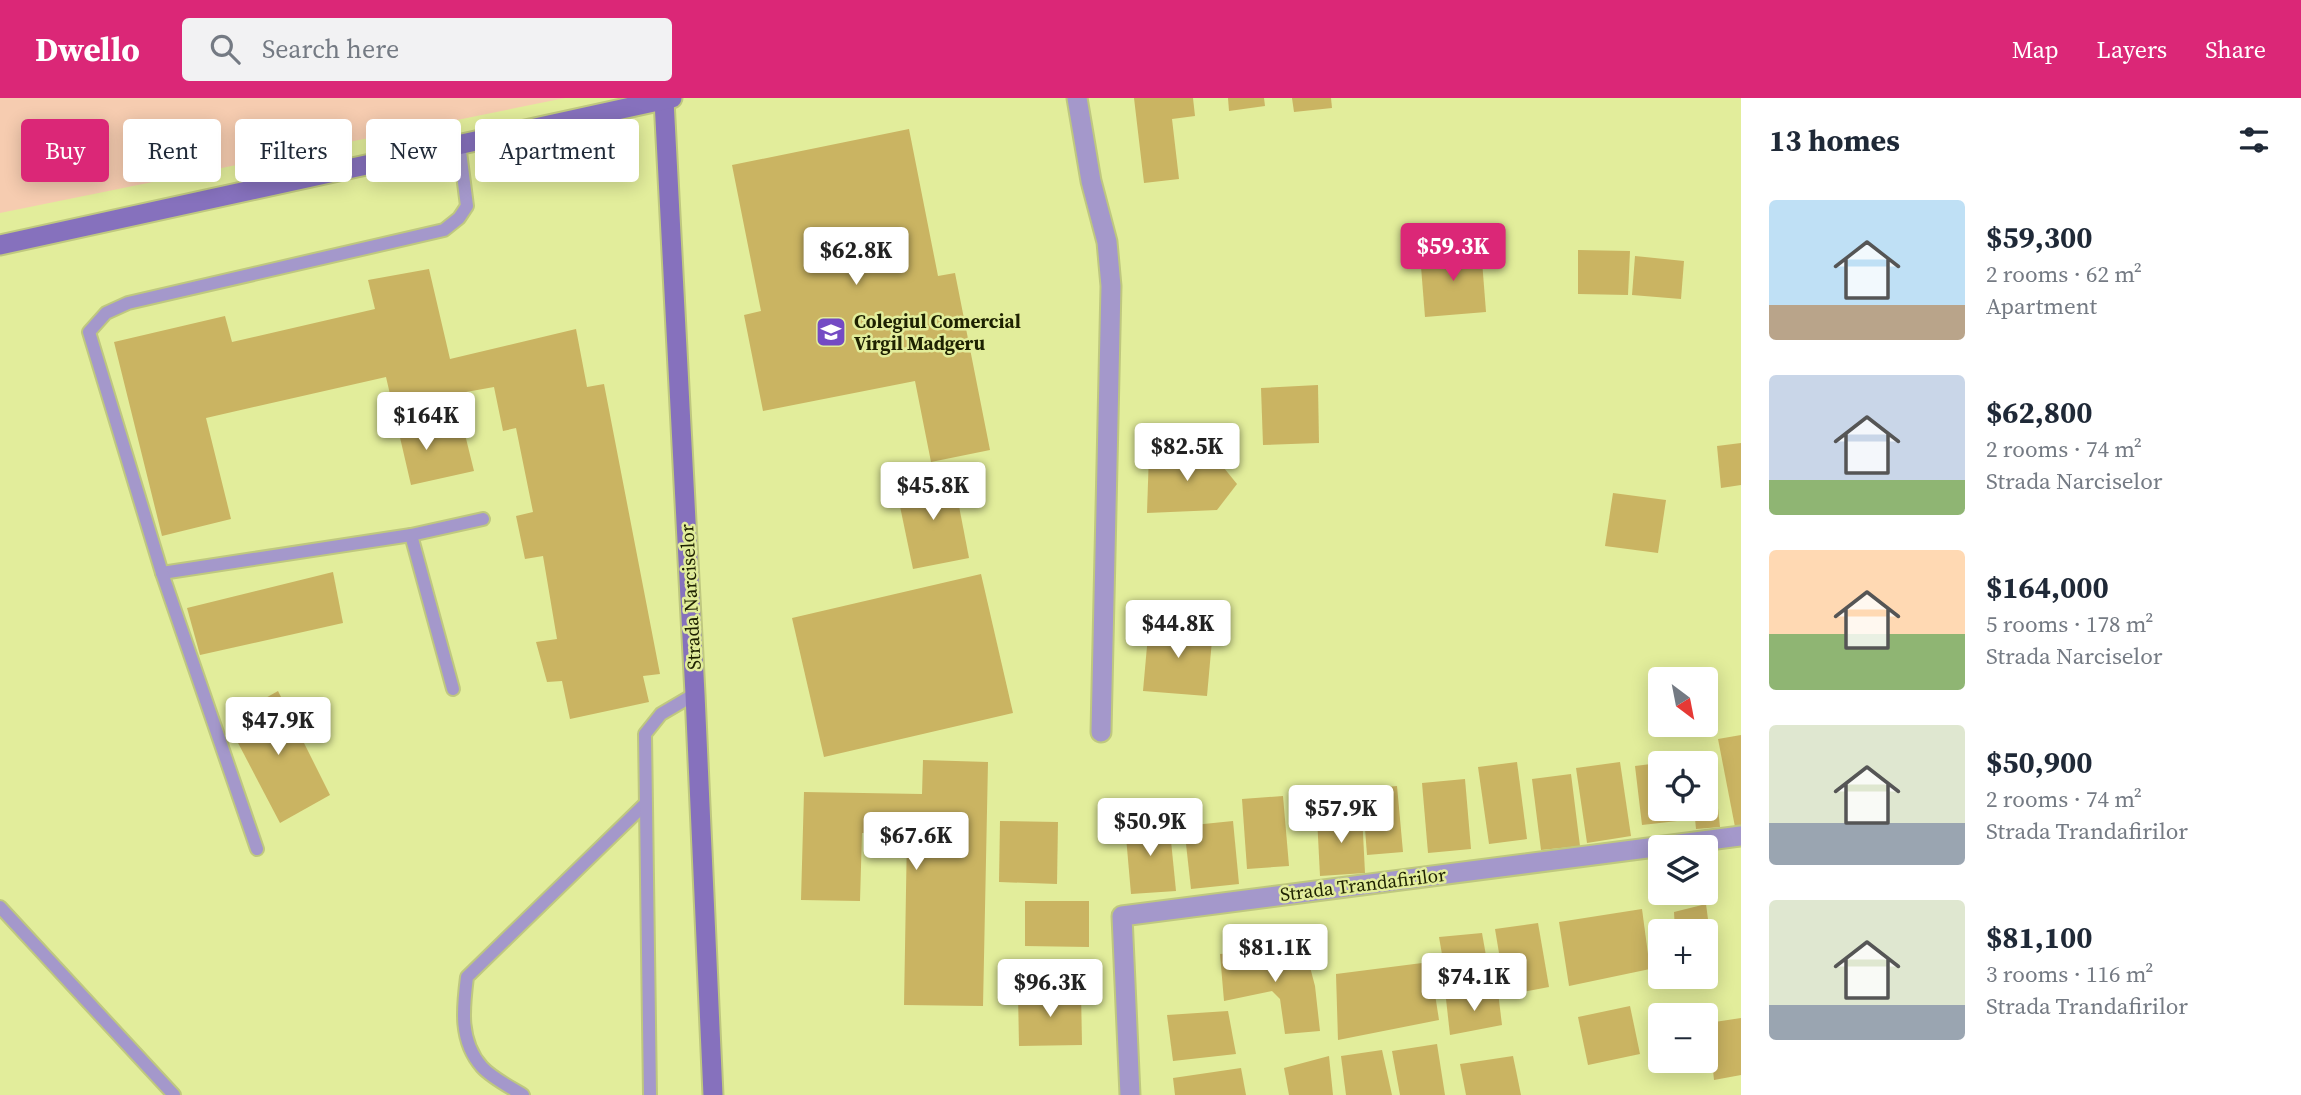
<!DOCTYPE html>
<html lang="en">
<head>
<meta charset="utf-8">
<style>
	body { margin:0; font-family:"Source Serif 4",serif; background:#f2f2f3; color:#1f2937; height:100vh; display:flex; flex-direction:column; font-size:26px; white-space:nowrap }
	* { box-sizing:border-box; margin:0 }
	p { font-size:23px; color:#747a83 }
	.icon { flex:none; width:38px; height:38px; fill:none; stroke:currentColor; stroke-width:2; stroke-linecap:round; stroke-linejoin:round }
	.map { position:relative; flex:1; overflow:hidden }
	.drawer { display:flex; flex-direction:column; background:#fff; width:560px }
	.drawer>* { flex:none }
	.top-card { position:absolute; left:21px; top:21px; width:665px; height:63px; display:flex; gap:14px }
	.needle { width:46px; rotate:148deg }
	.fabs { position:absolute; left:1648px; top:569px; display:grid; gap:14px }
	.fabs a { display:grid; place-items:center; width:70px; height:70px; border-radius:7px; background:#fff; box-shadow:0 4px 18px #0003; font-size:35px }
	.price { position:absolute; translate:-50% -60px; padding:0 16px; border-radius:7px; background:#fff; color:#222; font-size:23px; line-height:46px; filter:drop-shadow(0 2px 4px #0008) }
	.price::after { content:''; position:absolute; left:50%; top:42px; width:21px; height:16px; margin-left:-10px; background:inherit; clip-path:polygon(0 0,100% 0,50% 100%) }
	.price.active { background:#db2777; color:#fff }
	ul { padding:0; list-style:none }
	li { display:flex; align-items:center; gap:21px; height:175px; padding:0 28px }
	li span { display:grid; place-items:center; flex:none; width:196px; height:140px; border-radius:7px; color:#555 }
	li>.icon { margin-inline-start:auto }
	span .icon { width:84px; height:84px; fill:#fffc; stroke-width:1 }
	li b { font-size:30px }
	h2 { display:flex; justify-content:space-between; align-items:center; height:84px; padding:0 28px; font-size:30px }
	.tag { padding:0 24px; border-radius:7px; background:#fff; box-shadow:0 4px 18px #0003; font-size:24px; line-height:63px }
	.tag.active { background:#db2777; color:#fff }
	header { display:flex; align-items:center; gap:42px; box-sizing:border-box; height:98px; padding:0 35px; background:#db2777; color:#fff }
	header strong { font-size:33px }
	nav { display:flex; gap:38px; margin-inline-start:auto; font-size:24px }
	.search { width:490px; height:63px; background:#f2f2f3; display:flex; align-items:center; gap:18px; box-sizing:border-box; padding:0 24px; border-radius:7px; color:#747a83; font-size:26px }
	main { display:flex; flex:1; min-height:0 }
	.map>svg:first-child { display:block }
</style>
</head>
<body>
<header>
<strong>Dwello</strong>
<div class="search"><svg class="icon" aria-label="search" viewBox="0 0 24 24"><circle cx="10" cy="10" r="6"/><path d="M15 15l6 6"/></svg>Search here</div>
<nav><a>Map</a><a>Layers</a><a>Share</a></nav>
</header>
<main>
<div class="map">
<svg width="1741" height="997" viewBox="0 0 1741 997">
	<rect width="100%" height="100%" fill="#e2ed9b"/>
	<polygon fill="#f6ccb0" points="0,0 565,0 0,115"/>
	<g fill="#cab462">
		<polygon points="1134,0 1193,0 1195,18 1172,21 1179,81 1144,85"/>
		<polygon points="1228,0 1264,0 1265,8 1229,13"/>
		<polygon points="1292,0 1331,0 1332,10 1294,14"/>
		<polygon points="909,31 938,178 955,175 990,352 931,364 915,283 763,313 744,217 761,213 732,67"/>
		<polygon points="1481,150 1486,214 1425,219 1420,156"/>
		<polygon points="1578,152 1630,153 1628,197 1578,196"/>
		<polygon points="1635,158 1684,163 1681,201 1632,197"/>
		<polygon points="429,171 450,261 576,231 587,289 604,286 660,576 643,578 649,604 570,621 562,583 547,584 536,544 557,541 543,458 525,461 516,418 533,414 516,330 503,333 494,289 455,296 474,373 411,387 386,279 206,320 231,421 162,438 114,244 225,218 232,244 375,211 368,182"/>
		<polygon points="1318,287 1319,345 1263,347 1261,290"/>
		<polygon points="1741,345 1741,387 1721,390 1717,348"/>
		<polygon points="1211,354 1237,386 1217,412 1147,415 1149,355"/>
		<polygon points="953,377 969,460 913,471 896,389"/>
		<polygon points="1613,395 1666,402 1658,455 1605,448"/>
		<polygon points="333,474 343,525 200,557 187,510"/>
		<polygon points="981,476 1013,615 824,659 792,520"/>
		<polygon points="1149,526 1213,531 1207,598 1143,593"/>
		<polygon points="278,593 330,697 280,725 226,622"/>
		<polygon points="1741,637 1741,733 1736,734 1718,641"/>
		<polygon points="923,662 988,664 983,908 904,907 907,736 862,735 860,803 801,802 804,694 922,696"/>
		<polygon points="1517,664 1527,741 1489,746 1478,669"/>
		<polygon points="1620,664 1631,738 1587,745 1576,670"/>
		<polygon points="1659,665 1661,710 1685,710 1686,722 1642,727 1635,668"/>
		<polygon points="1714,672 1720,729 1696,731 1694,710 1706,710 1706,673"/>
		<polygon points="1571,676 1580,748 1541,752 1532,681"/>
		<polygon points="1465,681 1471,751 1428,755 1422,685"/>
		<polygon points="1397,688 1403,754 1367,757 1362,691"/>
		<polygon points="1283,698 1289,768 1247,771 1242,701"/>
		<polygon points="1362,716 1365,775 1320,778 1317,719"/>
		<polygon points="1000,723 1058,724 1057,786 999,784"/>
		<polygon points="1169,723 1176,793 1131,796 1125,727"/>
		<polygon points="1233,723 1239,786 1191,791 1184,728"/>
		<polygon points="1025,803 1089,803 1089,849 1025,848"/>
		<polygon points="1706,806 1714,867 1706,868 1706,833 1675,833 1674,814"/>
		<polygon points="1642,811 1650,871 1569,888 1559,824"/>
		<polygon points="1538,825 1549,889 1506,897 1495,831"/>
		<polygon points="1482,835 1491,886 1448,891 1439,839"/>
		<polygon points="1299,850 1310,869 1315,888 1320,933 1285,936 1280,901 1272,893 1224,903 1220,856"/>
		<polygon points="1430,864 1439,922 1338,942 1336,876"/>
		<polygon points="1081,893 1082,947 1019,948 1018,895"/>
		<polygon points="1498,894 1502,927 1450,937 1446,901"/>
		<polygon points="1630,908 1640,956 1588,967 1578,919"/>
		<polygon points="1228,913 1236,956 1173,963 1167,917"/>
		<polygon points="1741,920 1741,977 1714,982 1708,925"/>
		<polygon points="1437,946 1445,997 1400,997 1392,953"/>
		<polygon points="1382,952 1392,997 1346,997 1341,958"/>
		<polygon points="1329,958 1333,997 1289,997 1284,970"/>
		<polygon points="1513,958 1521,997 1466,997 1460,966"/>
		<polygon points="1241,970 1246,997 1175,997 1173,980"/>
	</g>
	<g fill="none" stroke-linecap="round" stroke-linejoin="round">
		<g stroke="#bfc87f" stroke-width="16">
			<g id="service">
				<polyline points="411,437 453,591"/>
				<polyline points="162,475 411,437 483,421"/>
				<polyline points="257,751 162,475 89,234 106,215 128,205 444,132 459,120 467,108 459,46"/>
				<polyline points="0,809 174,997"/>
				<path d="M523,997c-13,-8 -31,-17 -41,-28 -23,-26 -19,-59 -15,-90l178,-173"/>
				<polyline points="650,997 645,636 661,616 695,596"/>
			</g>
		</g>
		<g stroke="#bfc87f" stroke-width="23">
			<g id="minor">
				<polyline points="1077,0 1091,83 1107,144 1111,188 1101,634"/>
				<polyline points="1130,997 1122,818 1741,738"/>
			</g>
		</g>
		<g stroke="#bfc87f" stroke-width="23">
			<g id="secondary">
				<polyline points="664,2 695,596 713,997"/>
				<polyline points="0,147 672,0"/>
			</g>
		</g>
		<use href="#service" stroke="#a498cb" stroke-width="12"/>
		<use href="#minor" stroke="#a498cb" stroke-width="19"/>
		<use href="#secondary" stroke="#8671bd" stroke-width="19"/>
	</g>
	<defs>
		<g id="university-square" transform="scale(1.575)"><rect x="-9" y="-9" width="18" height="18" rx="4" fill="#744bc4" stroke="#e2ed9b"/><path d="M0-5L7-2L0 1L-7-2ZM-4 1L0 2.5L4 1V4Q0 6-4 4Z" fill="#fff"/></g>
	</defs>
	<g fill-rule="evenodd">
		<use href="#university-square" x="831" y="234"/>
	</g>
	<g text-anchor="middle" stroke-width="5" stroke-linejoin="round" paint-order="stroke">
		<g font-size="19" font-weight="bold" fill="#1e2101" stroke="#e2ed9b" text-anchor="start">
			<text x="854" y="230">Colegiul Comercial<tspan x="854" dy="22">Virgil Madgeru</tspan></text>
		</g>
		<g font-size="19" fill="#1e2101" stroke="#e2ed9b">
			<text transform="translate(690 499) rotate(-93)" y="7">Strada Narciselor</text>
			<text transform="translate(1363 786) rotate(-7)" y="7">Strada Trandafirilor</text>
		</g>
	</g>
</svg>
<div class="fabs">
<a><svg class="needle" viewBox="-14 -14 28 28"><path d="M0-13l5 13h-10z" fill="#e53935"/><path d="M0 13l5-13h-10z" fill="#747a83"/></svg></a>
<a><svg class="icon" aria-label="locate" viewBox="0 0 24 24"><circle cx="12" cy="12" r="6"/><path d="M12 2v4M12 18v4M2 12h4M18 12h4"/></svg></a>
<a><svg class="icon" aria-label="layers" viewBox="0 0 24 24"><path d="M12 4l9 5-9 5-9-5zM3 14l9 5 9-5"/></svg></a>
<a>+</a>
<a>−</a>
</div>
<b class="price active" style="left:1453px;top:185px">$59.3K</b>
<b class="price" style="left:856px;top:189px">$62.8K</b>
<b class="price" style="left:426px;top:354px">$164K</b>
<b class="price" style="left:1187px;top:385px">$82.5K</b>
<b class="price" style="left:933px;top:424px">$45.8K</b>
<b class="price" style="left:1178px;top:562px">$44.8K</b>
<b class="price" style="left:278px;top:659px">$47.9K</b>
<b class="price" style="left:1341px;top:747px">$57.9K</b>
<b class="price" style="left:1150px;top:760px">$50.9K</b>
<b class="price" style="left:916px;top:774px">$67.6K</b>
<b class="price" style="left:1275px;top:886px">$81.1K</b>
<b class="price" style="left:1474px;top:915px">$74.1K</b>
<b class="price" style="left:1050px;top:921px">$96.3K</b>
<div class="top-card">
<a class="tag active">Buy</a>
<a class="tag">Rent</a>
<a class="tag">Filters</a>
<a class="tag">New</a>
<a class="tag">Apartment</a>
</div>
</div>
<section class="drawer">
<h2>13 homes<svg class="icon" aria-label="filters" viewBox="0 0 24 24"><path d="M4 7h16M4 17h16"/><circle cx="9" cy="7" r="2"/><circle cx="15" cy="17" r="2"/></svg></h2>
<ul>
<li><span style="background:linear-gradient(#bfe0f5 75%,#b9a48a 0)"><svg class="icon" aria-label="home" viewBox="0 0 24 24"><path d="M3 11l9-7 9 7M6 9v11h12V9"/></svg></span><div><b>$59,300</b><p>2 rooms · 62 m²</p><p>Apartment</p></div></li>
<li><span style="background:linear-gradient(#c9d6e8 75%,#8fb573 0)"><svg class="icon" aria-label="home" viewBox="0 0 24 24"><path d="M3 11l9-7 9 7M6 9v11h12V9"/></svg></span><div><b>$62,800</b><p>2 rooms · 74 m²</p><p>Strada Narciselor</p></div></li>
<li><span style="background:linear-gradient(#ffd9b3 60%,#8fb573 0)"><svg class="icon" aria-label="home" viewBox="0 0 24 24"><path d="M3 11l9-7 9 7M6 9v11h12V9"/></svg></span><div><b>$164,000</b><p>5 rooms · 178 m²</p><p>Strada Narciselor</p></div></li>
<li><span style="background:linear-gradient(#dfe7d0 70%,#9aa5b1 0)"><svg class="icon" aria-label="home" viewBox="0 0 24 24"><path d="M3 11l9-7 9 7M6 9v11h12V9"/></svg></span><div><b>$50,900</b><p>2 rooms · 74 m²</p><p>Strada Trandafirilor</p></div></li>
<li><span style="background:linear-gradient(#dfe7d0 75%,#9aa5b1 0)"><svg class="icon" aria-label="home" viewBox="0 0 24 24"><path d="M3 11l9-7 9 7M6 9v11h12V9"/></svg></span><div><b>$81,100</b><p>3 rooms · 116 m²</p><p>Strada Trandafirilor</p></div></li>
</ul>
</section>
</main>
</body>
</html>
